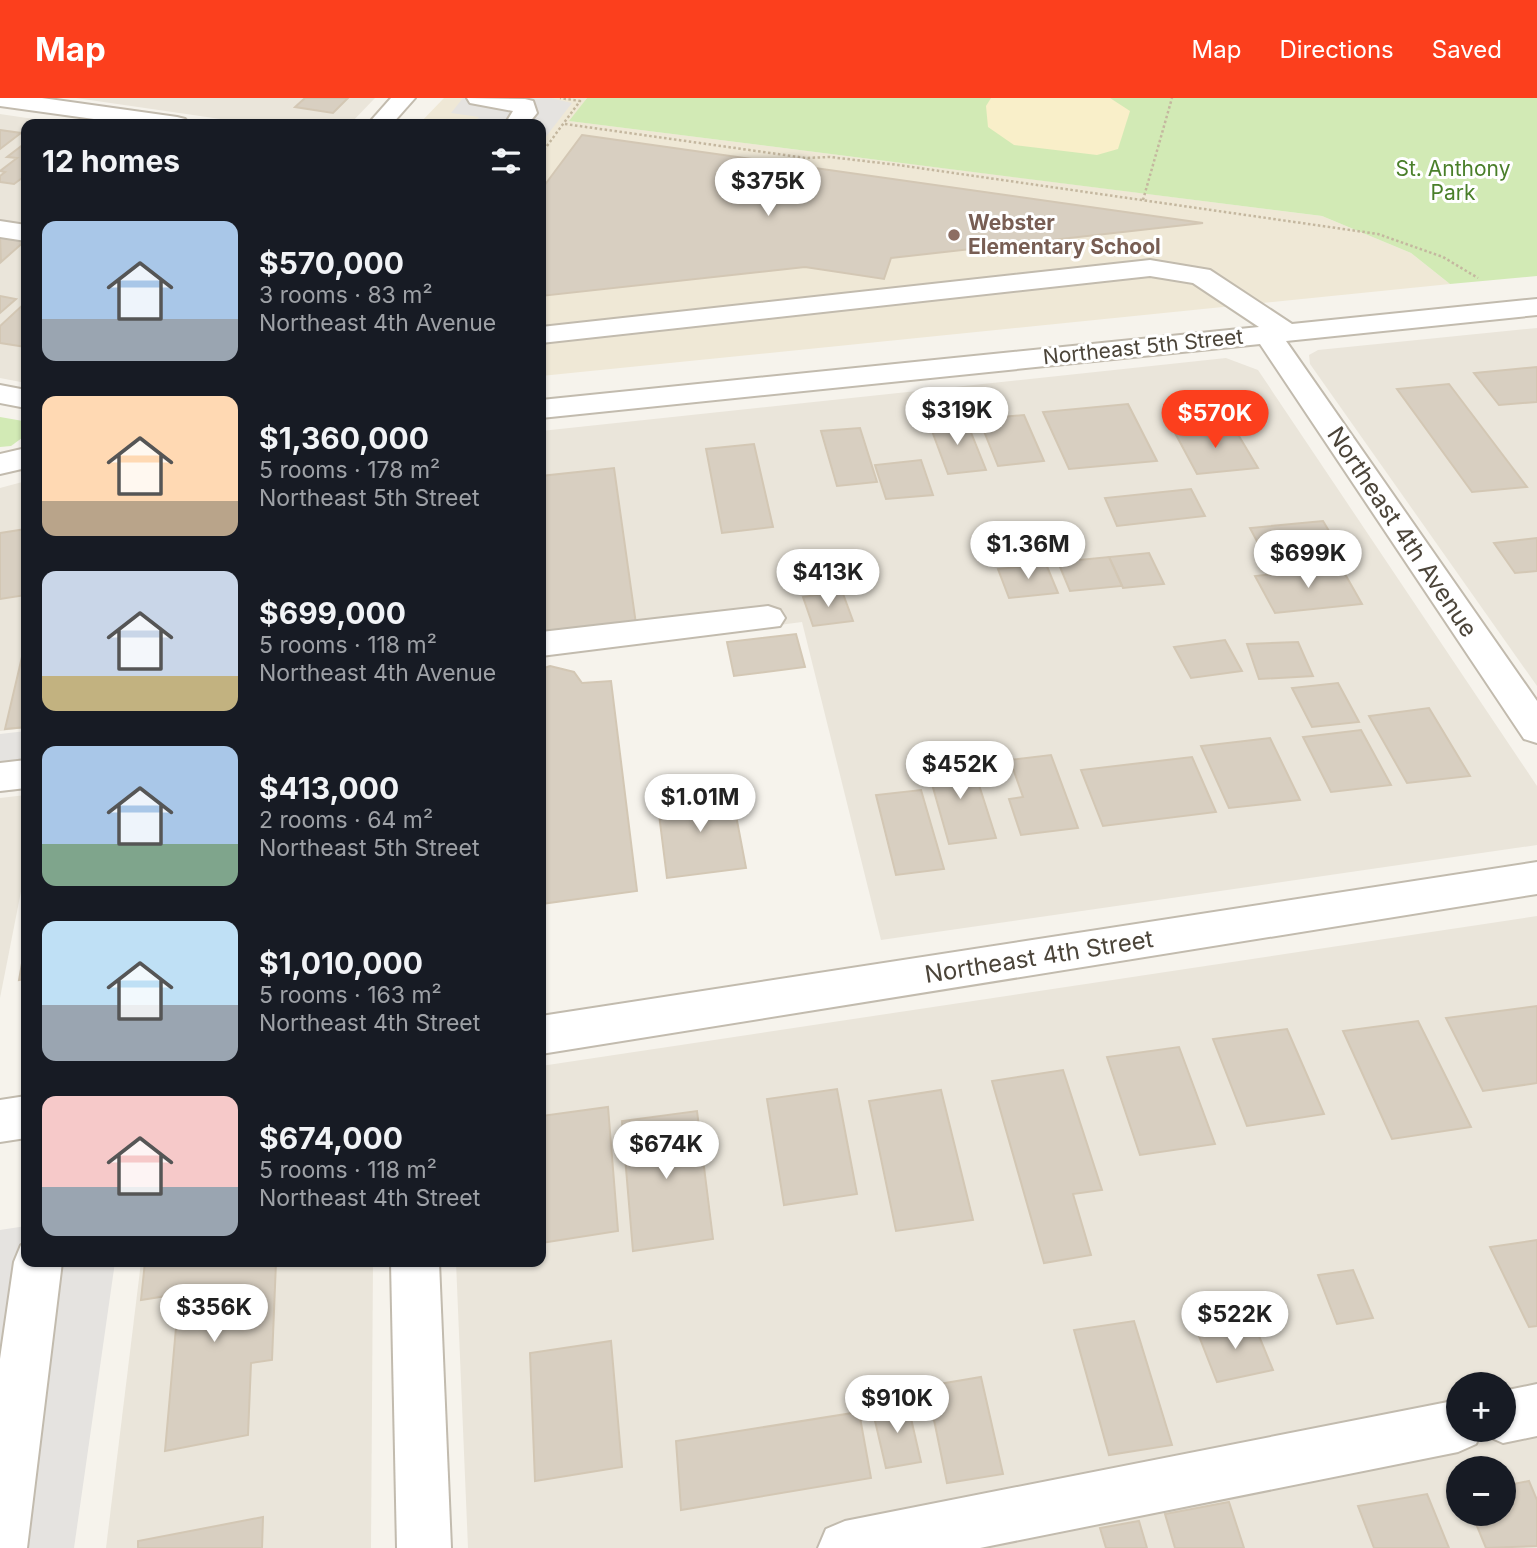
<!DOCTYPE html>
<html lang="en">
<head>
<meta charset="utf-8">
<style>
	body { margin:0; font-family:Inter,sans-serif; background:#242831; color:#f1f3f6; height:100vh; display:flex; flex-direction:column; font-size:26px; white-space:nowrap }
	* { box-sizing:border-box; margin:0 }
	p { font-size:23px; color:#9ea1a6 }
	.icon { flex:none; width:38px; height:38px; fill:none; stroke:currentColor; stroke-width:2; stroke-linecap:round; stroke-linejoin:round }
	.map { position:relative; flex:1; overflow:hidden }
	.details { position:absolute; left:21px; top:21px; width:525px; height:1148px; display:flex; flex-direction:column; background:#171b24; border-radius:14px; box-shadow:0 2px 5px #0004 }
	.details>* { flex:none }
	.buttons { position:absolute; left:1446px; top:1274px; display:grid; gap:14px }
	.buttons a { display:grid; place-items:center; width:70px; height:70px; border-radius:50%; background:#171b24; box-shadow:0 2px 5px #0004; font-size:35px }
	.price { position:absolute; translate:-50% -60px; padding:0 16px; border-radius:24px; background:#fff; color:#222; font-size:23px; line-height:46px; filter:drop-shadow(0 2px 4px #0008) }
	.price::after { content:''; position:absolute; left:50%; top:42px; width:21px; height:16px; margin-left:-10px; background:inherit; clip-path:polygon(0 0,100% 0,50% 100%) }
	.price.selected { background:#fc3f1d; color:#fff }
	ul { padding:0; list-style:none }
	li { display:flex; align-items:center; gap:21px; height:175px; padding:0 21px }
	li span { display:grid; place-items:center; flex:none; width:196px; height:140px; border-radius:14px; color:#555 }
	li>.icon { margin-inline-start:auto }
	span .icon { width:84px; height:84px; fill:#fffc; stroke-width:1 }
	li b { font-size:30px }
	h2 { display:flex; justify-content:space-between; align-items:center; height:84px; padding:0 21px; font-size:30px }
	header { display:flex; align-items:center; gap:42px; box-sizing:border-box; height:98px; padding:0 35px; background:#fc3f1d; color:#fff }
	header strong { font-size:33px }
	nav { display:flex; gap:38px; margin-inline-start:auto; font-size:24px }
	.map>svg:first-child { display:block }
</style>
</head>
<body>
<header>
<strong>Map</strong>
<nav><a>Map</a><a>Directions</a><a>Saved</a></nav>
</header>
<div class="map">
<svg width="1537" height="1450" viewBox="0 0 1537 1450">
	<rect width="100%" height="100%" fill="#f6f3ec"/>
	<g fill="#eae5da" fill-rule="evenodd">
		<polygon points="76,0 375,0 350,26 255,26"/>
		<polygon points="0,16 67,26 26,26 26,285 0,280"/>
		<polygon points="1537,230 1537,588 1310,266 1309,257 1318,252"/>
		<polygon points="1226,260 1258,272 1537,688 1537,747 881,842 802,524 541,558 541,333"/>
		<polygon points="26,383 26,630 0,633 0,390"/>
		<polygon points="26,697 26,768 0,900 0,700"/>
		<path d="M1537,818v632h-1069l-12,-286h85v-196zM1458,1286h45v46h-45zM1458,1370h45v46h-45z"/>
		<polygon points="141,1164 373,1164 371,1450 106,1450"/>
	</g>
	<polygon fill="#efe8d6" points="444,0 587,0 570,23 1322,118 1411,155 1450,186 541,278 541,26 419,26"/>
	<g fill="#d2eab5">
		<polygon points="587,0 1537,0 1537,178 1450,186 1411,155 1322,118 569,23"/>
		<polygon points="0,319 23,323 26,337 11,348 0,349"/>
	</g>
	<polygon fill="#f9efc9" points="991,0 1110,0 1130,13 1118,51 1097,57 1014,47 988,29 986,8"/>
	<g fill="#e5e3e0">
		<polygon points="463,0 550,0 572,5 541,45 541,26 473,26 479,19 451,15"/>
		<polygon points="26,633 26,692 0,695 0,636"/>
		<polygon points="26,1128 26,1164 115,1164 74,1450 0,1450 0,1132"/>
	</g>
	<g fill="#d8cfc1" stroke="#d3c7b4" stroke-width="2">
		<polygon points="305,0 348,0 333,15 295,9"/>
		<polygon points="0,32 21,35 0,51"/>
		<polygon points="582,37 1203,125 891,160 884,181 805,169 541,198 541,92"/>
		<polygon points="24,46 26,77 14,86 0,84 0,78 5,74 0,73 17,60 7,59"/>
		<polygon points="0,138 26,142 1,164"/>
		<polygon points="0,198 16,201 0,215"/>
		<polygon points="26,204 26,249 0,245 0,228"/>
		<polygon points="1537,269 1537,304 1499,307 1474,275"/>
		<polygon points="1449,286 1527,389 1472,394 1397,291"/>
		<polygon points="1128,306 1157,363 1069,371 1043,314"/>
		<polygon points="1024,317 1044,363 998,368 979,321"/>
		<polygon points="966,322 986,372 948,376 929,325"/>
		<polygon points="1233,328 1258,370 1197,376 1174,333"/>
		<polygon points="860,330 877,384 837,388 821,333"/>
		<polygon points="754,346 773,429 722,435 706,351"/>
		<polygon points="921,362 933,397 886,401 875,367"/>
		<polygon points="614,370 636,526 541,536 541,378"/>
		<polygon points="1191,391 1205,418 1117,428 1105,400"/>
		<polygon points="1323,423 1344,458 1269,466 1250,430"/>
		<polygon points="26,431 26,497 0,501 0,435"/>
		<polygon points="1537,440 1537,473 1515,475 1494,445"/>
		<polygon points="1149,455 1164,486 1123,490 1109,459"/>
		<polygon points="1109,459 1122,488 1070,493 1058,464"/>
		<polygon points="1046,466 1058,495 1009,500 998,471"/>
		<polygon points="1341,469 1362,506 1275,515 1255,478"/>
		<polygon points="842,493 853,523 813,528 803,499"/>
		<polygon points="796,536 805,569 734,578 727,544"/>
		<polygon points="1225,542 1242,573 1191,580 1174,549"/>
		<polygon points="1298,544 1313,578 1259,581 1247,546"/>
		<polygon points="26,545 26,629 5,631 25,546"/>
		<polygon points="550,568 574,574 582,585 611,583 637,793 541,806 541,571"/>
		<polygon points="1338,585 1359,624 1312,629 1292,590"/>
		<polygon points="1429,610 1470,678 1407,685 1369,618"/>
		<polygon points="1361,632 1391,687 1331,694 1303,639"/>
		<polygon points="1270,640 1300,702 1229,710 1201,648"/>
		<polygon points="1051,657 1078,730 1021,737 1009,701 1023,699 1010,662"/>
		<polygon points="970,659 996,740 949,746 926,665"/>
		<polygon points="1192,659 1216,714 1103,728 1081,672"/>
		<polygon points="731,691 746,770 667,780 657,700"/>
		<polygon points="921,692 944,771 896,777 876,697"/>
		<polygon points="26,843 26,881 19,882"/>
		<polygon points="1537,908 1537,985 1483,993 1446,920"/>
		<polygon points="1418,923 1471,1029 1392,1041 1343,933"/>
		<polygon points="1287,931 1324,1016 1247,1028 1213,941"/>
		<polygon points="1179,949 1215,1046 1140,1057 1107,959"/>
		<polygon points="1063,972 1102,1092 1073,1096 1091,1157 1044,1165 992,983"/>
		<polygon points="837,991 857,1096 784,1107 767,1001"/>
		<polygon points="941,992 973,1122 896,1133 869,1003"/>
		<polygon points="608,1009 618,1133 541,1145 541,1018"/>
		<polygon points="697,1013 713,1141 633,1153 622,1023"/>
		<polygon points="1537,1142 1537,1228 1529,1229 1490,1149"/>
		<polygon points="145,1164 276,1164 272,1262 251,1265 248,1337 165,1353 179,1196 141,1202"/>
		<polygon points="1353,1172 1373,1220 1337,1226 1318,1177"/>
		<polygon points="1252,1221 1273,1272 1217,1284 1197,1233"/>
		<polygon points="1134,1223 1172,1347 1109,1357 1074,1232"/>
		<polygon points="611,1243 622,1369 535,1383 530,1255"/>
		<polygon points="981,1279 1003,1376 947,1385 927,1288"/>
		<polygon points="907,1303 921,1364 886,1370 872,1310"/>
		<polygon points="859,1314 871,1380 681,1412 676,1343"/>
		<polygon points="1529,1383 1537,1402 1537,1448 1486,1450 1472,1416 1503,1416 1503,1388"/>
		<polygon points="1427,1396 1449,1450 1374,1450 1358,1408"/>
		<polygon points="1229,1404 1244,1450 1175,1450 1165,1416"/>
		<polygon points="263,1419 262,1450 138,1450 138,1443"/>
		<polygon points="1139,1423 1147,1450 1106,1450 1100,1430"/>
	</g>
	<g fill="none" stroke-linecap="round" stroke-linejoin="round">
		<g stroke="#c2bbae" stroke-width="4">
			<g id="minor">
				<polygon points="0,0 42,0 177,19 185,21 189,26 130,26 0,8"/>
				<polygon points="391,0 415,0 392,26 368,26"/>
				<polygon points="467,0 525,1 533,3 537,15 528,26 505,26 513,13 470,5"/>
				<polygon points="0,123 26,127 26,143 0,139"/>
				<polygon points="1150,162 1210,172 1292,226 1537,201 1537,217 1286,243 1537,603 1537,645 1524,641 1260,246 541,320 541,302 1259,229 1193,185 1150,178 541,245 541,229"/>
				<polygon points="0,287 26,292 26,310 0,305"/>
				<polygon points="26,350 26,370 0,376 0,356"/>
				<polygon points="768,508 780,512 785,520 780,528 541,558 541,534"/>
				<polygon points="26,662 26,690 0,693 0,665"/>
				<polygon points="1537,764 1537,796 541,956 541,918"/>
				<polygon points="26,998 26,1040 0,1044 0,1002"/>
				<polygon points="26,1145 26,1164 62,1164 27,1450 0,1450 0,1261 14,1164 21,1147"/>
				<polygon points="391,1164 439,1164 451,1450 397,1450"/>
				<polygon points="1537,1286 1537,1338 1503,1345 1485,1337 1483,1332 1503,1332 1503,1293"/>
				<polygon points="1458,1302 1458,1332 1482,1332 1476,1346 1458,1354 980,1450 818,1450 826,1431 845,1423"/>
			</g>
		</g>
		<g stroke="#c4b79f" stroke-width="2.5" stroke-dasharray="2.5 2.5" stroke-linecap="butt">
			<polyline points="565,26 806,60 830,59 898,67 1378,136 1443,159 1478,180"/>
			<polyline points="541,56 580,3 560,0"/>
			<polyline points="1143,102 1172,0"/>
		</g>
		<use href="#minor" fill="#fff" fill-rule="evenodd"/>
	</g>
	<circle fill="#8d6e63" stroke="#fff" stroke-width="2.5" cx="954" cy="137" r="7"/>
	<g text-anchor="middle" stroke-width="6" stroke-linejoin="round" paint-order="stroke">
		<g font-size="21" fill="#4a7f2a" stroke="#fff">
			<text x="1453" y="78">St. Anthony<tspan x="1453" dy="24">Park</tspan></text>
		</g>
		<g font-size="21" font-weight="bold" fill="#785e54" stroke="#fff" text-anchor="start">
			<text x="968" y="132">Webster<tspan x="968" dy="24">Elementary School</tspan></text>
		</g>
		<g font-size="21" fill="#4b4439" stroke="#fff">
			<text transform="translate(1143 249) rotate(-6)" y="7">Northeast 5th Street</text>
		</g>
		<g font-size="24" fill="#4b4439" stroke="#fff">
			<text transform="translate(1402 434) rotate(56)" y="8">Northeast 4th Avenue</text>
			<text transform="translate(1039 859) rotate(-9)" y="8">Northeast 4th Street</text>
		</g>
	</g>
</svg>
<div class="buttons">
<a>+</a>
<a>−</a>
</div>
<b class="price" style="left:768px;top:120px">$375K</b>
<b class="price" style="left:957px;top:349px">$319K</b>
<b class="price selected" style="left:1215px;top:352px">$570K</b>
<b class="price" style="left:1028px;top:483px">$1.36M</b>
<b class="price" style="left:1308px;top:492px">$699K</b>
<b class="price" style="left:828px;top:511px">$413K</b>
<b class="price" style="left:960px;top:703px">$452K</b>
<b class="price" style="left:700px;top:736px">$1.01M</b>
<b class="price" style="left:666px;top:1083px">$674K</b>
<b class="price" style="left:214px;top:1246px">$356K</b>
<b class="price" style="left:1235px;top:1253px">$522K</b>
<b class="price" style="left:897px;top:1337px">$910K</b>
<section class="details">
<h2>12 homes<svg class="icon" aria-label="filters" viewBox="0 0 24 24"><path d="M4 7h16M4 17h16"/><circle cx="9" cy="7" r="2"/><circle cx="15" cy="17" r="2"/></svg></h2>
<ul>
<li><span style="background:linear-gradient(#a9c7e8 70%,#9aa5b1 0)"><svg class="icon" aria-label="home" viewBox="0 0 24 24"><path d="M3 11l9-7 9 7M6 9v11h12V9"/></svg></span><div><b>$570,000</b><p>3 rooms · 83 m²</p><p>Northeast 4th Avenue</p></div></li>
<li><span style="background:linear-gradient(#ffd9b3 75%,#b9a48a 0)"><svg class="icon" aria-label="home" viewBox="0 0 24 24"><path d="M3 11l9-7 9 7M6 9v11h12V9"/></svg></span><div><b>$1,360,000</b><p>5 rooms · 178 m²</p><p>Northeast 5th Street</p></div></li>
<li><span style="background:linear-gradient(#c9d6e8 75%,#c2b280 0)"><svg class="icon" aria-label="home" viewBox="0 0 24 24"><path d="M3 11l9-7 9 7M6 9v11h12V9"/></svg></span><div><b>$699,000</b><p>5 rooms · 118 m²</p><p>Northeast 4th Avenue</p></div></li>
<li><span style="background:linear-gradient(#a9c7e8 70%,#7fa58c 0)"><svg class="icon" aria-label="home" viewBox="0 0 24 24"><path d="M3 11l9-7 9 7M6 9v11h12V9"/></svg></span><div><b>$413,000</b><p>2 rooms · 64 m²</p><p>Northeast 5th Street</p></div></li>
<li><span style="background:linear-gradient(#bfe0f5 60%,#9aa5b1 0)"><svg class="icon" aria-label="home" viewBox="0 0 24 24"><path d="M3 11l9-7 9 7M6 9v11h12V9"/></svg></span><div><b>$1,010,000</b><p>5 rooms · 163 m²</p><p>Northeast 4th Street</p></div></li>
<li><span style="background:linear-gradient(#f6c9c9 65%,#9aa5b1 0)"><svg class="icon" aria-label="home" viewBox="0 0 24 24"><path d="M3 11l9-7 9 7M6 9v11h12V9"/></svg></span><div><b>$674,000</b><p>5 rooms · 118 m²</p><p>Northeast 4th Street</p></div></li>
</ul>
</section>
</div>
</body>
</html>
